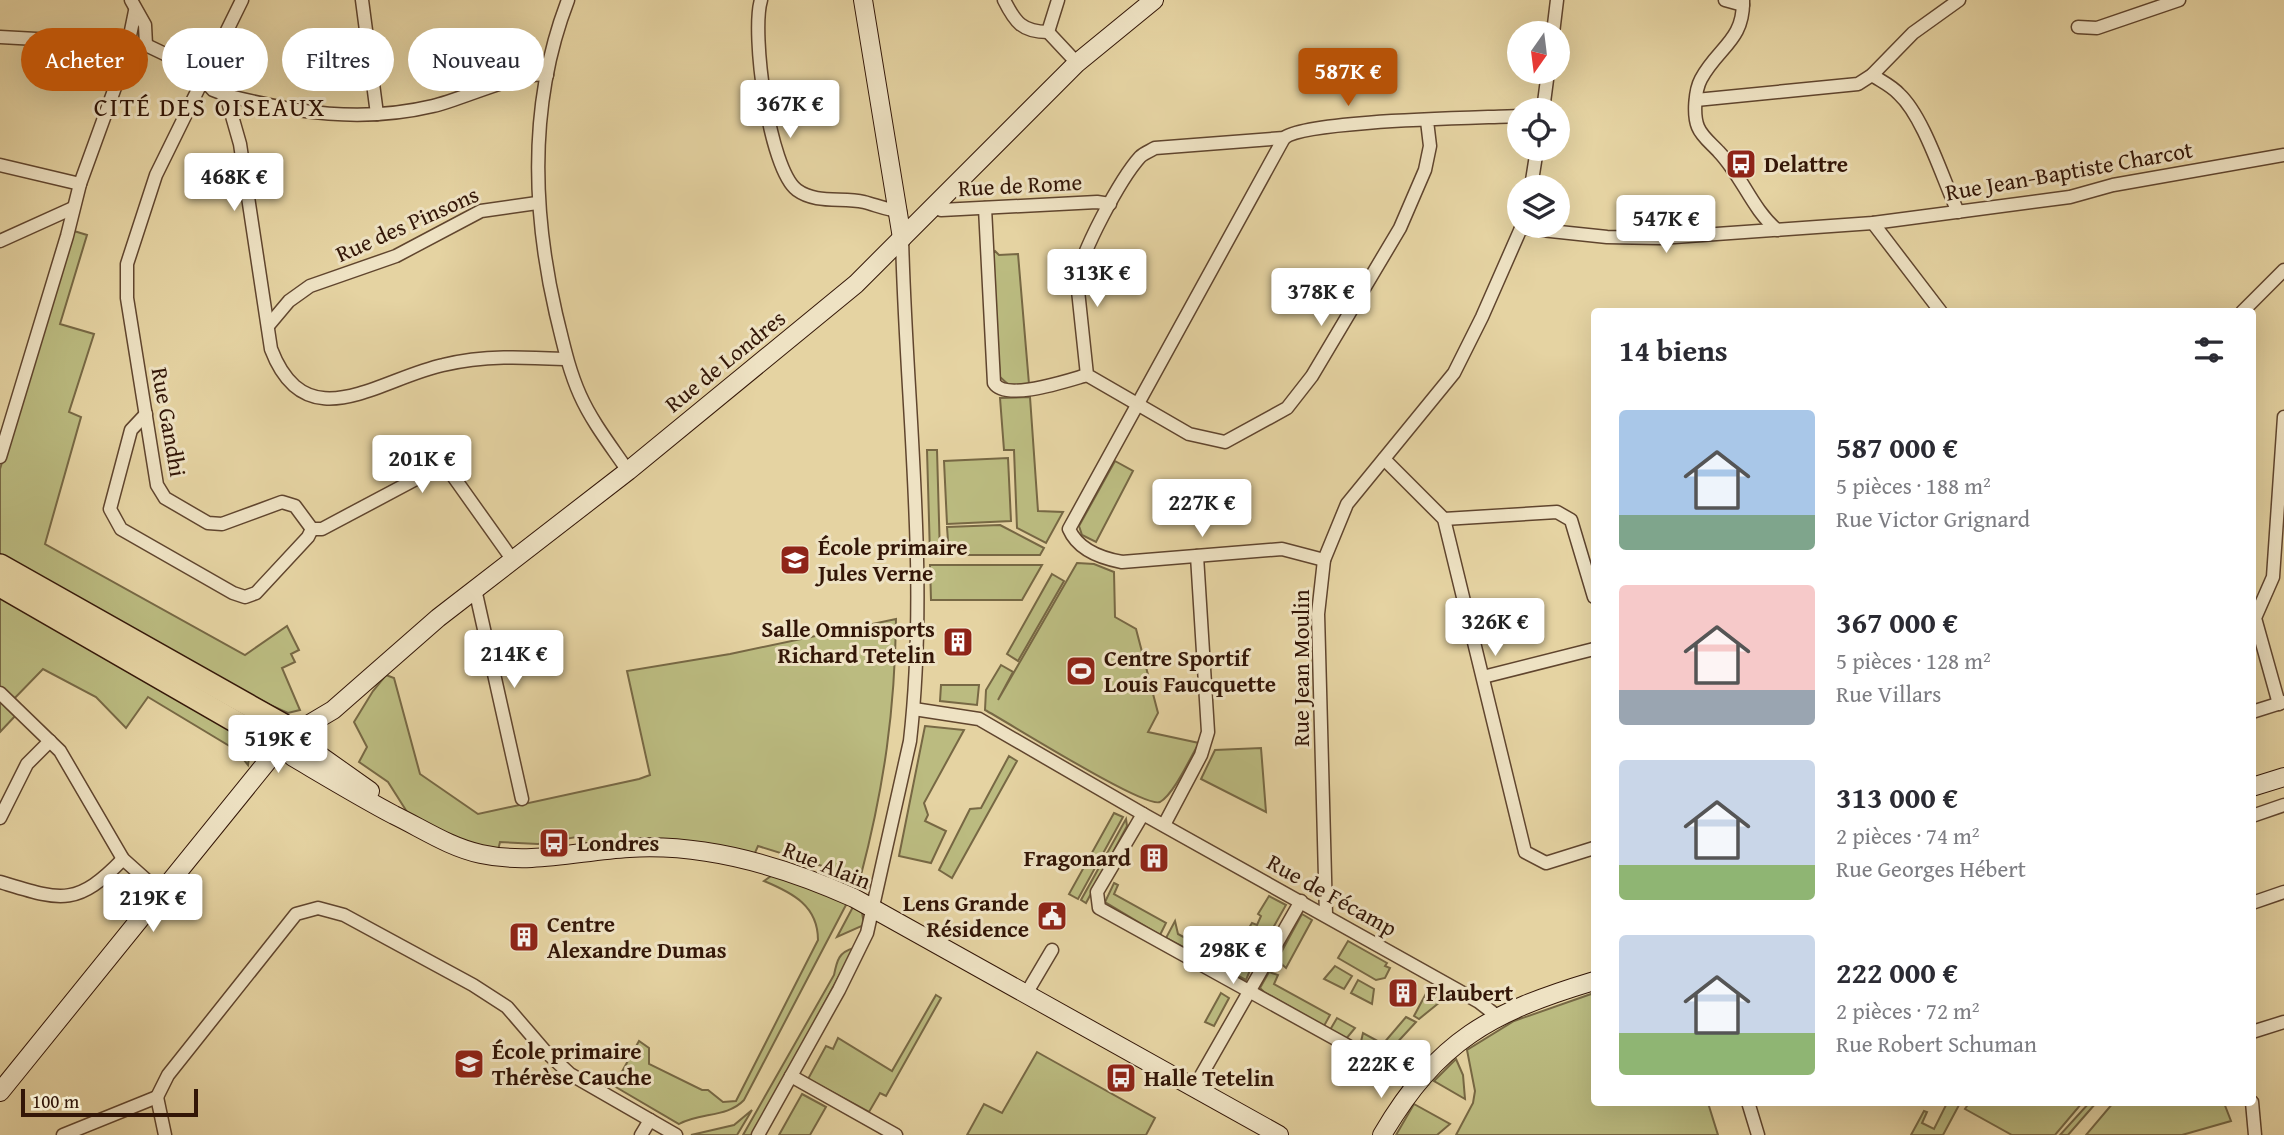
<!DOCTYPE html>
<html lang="fr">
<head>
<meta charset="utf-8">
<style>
	body { margin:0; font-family:"Gentium Book Plus",serif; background:#f2f2f3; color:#2b2b33; height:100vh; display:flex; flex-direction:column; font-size:26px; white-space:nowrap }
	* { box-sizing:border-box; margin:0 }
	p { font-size:23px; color:#7c7c81 }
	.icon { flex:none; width:38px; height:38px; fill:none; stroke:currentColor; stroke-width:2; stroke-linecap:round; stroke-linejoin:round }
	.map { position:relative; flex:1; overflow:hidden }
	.side { position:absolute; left:1591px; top:308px; width:665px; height:798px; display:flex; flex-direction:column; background:#fff; border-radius:7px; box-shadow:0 7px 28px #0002 }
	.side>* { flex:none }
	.guide { position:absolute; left:21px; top:28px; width:665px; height:63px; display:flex; gap:14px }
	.needle { width:46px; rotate:194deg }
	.tools { position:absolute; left:1507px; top:21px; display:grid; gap:14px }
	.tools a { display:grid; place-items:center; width:63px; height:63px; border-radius:50%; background:#fff; box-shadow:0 7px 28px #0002; font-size:35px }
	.scale { position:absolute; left:21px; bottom:18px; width:177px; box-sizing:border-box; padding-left:7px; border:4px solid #331607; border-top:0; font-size:19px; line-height:24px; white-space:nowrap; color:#331607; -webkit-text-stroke:5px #eee2c3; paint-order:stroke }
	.price { position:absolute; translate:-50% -60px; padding:0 16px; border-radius:7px; background:#fff; color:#222; font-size:23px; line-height:46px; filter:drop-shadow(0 2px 4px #0008) }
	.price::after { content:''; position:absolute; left:50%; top:42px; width:21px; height:16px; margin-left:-10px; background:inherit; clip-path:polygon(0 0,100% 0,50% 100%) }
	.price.selected { background:#b45309; color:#fff }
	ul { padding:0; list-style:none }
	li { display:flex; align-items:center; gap:21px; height:175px; padding:0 28px }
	li span { display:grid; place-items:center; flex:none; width:196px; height:140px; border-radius:7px; color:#555 }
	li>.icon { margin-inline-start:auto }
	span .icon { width:84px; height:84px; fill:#fffc; stroke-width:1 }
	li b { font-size:30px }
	h2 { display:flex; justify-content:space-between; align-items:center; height:84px; padding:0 28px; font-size:30px }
	.chip { padding:0 24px; border-radius:32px; background:#fff; box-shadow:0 7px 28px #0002; font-size:24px; line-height:63px }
	.chip.selected { background:#b45309; color:#fff }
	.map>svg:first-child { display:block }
</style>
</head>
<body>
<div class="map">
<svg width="2284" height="1135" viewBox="0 0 2284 1135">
	<rect width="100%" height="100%" fill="#e5d3a2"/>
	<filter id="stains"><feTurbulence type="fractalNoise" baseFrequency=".00286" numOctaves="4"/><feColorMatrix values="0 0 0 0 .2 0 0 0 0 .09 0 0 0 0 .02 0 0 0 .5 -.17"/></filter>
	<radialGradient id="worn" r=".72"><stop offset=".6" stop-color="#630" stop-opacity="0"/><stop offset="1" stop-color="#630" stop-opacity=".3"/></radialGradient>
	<g fill="#bbbb80" stroke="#776844" stroke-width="2">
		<polygon points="74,231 87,235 60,324 94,334 69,412 81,417 45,544 245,655 287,626 299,650 291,654 295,662 282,668 300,710 288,713 270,705 121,625 0,555 0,469"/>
		<polygon points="995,251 999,255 1018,254 1029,384 1010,386 1000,377 991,254"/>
		<polygon points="1030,397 1038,511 1063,512 1046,543 1017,528 1014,450 1004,450 1000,398"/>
		<polygon points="927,450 937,450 940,555 930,555"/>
		<polygon points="1008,458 1011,521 947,524 944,461"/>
		<polygon points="1115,461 1133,471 1096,542 1082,535 1079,526"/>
		<polygon points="1000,525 1044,548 1040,555 949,555 947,527"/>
		<path d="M1077,563l17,1 20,8 1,45 21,12 22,84 -10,19 51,11c-9,15 -25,51 -39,59 -15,7 -154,-81 -175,-92l1,-20 15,-25 12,7 -15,28z"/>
		<polygon points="930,565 1042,565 1022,600 931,600"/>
		<polygon points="1052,574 1064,581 1018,661 1007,654"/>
		<polygon points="0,598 246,737 251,746 248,765 236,750 148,697 126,728 96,697 43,669 8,705 17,714 0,732"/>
		<path d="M896,619c-1,91 -12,168 -35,256l-7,-1 -3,6 -19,-11 -74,-23 -4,9c-59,-16 -112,-17 -171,-8l-7,-10 -38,7 -38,-2 -2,8 -41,-11 -48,-24 -21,-33 -29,-20 8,-15 -13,-25 19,-31 13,-16 8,3 26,96 58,40 161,-35 11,-4 -23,-104 103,-17z"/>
		<polygon points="941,685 979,685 977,705 940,701"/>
		<polygon points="925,726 964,730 924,803 928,815 925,821 946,831 931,863 899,856"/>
		<polygon points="1261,748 1266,812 1201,779 1215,750"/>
		<polygon points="1009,756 1017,761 952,878 939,870 970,809 981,808"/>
		<polygon points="1114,813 1123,817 1078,899 1069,894"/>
		<polygon points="1126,819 1127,826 1086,903 1081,900"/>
		<path d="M774,874l73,29 -103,197c-17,18 -44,12 -65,24l-65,-38 25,-45 10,7v16l53,26h6l15,12 13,-1 82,-161c0,-34 -25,-47 -54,-59z"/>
		<polygon points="1114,883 1118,885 1114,894 1166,923 1160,935 1105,902"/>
		<polygon points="1269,896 1286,905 1261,949 1247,931 1252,923 1257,925 1261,916 1258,914"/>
		<polygon points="854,905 862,912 864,925 837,937"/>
		<polygon points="1302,914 1312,920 1286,968 1277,960"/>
		<polygon points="1175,921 1178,934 1242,969 1247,960 1253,963 1246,980 1166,938"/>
		<polygon points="1348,941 1387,963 1385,966 1390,968 1385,978 1376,980 1338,958"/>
		<path d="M854,948l-100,187h-11l91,-160c3,-15 5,-23 20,-27z"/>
		<polygon points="1335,966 1352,976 1344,989 1324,979"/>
		<polygon points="1269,972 1278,975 1274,984 1330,1015 1324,1026 1264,992 1260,988"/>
		<polygon points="1358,980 1374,989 1372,1004 1351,993"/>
		<polygon points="1430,986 1446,995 1445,998 1419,1019 1414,1016"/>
		<polygon points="1221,993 1229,998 1214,1026 1205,1022"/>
		<polygon points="1594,993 1594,1102 1708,1103 1718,1135 1456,1135 1473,1103 1475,1091 1467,1050 1514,1021"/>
		<polygon points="936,995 941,998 886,1096 880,1093 869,1112 808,1079 826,1046 833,1049 838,1038 892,1071"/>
		<polygon points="1406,1017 1416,1022 1382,1059 1360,1046 1363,1033 1383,1044"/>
		<polygon points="1337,1018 1355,1028 1346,1039 1330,1030"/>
		<polygon points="1037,1052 1155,1118 1146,1135 967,1135 984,1104 1002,1113"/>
		<polygon points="1456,1059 1463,1075 1465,1099 1434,1081"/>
		<polygon points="802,1094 826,1107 810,1135 779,1135"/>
		<polygon points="1947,1103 1959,1105 1943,1135 1911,1135 1924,1111 1927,1112 1922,1123 1934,1129"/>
		<polygon points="1977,1103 1977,1102 2082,1103 2055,1135 2012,1135 1965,1109 1969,1103"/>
		<polygon points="2089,1103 2096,1103 2068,1135 2060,1135"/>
		<polygon points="2165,1103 2224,1103 2231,1121 2182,1135 2086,1135 2113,1103"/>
		<polygon points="1414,1104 1450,1124 1437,1135 1396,1135"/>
		<polygon points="752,1110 737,1135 691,1135 734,1125"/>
	</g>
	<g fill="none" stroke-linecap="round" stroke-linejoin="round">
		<g stroke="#60452e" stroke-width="15">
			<g id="street">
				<polyline points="131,0 145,25 146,45"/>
				<polyline points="242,0 156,175 127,264 127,298 157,485 165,498 208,523 222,524 282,502 295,506 312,529 322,529 433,470 448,469 512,559"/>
				<polyline points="362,0 377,114"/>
				<path d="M568,0c-39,101 -36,210 -12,314 7,28 12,54 24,81 12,27 31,51 48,76"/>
				<path d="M761,0c-10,33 8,169 36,190 19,14 45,7 67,12 12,3 23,8 36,9"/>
				<path d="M1004,0c11,22 18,32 44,32"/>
				<polyline points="1725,0 1743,5"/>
				<path d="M1743,0c1,41 -25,47 -42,79 -6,11 -8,36 -3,48 4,10 14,17 21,25 23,24 33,57 58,78"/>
				<polyline points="2078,27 2097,28 2179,0"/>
				<polyline points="1048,32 1077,63"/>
				<polyline points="1048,32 1058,0"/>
				<polyline points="1553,33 1557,0"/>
				<path d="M0,37l146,8 46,22 21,23 13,5c69,18 136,28 207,11 30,-7 88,-35 114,-31"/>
				<path d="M1872,75c9,6 20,11 27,19 25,23 44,86 59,118"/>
				<path d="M226,95l14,49 31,205c35,92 108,30 172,16 41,-10 81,-8 122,-6"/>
				<polyline points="1696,100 1858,84 1872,75 1913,33 1959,0"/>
				<polyline points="1543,110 1548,72"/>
				<path d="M1427,121l3,25 -5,24 -25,58 -88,148 -25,32 -62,34 -36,-8 -102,-59 -10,-94c3,-28 44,-103 63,-124 4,-4 10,-6 15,-9l129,-10c22,-18 196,-20 235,-22"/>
				<path d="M1284,138l-215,391c9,21 31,29 53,33l160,-13 42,11"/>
				<polyline points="0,165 80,184"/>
				<polyline points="1531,187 1537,149"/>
				<polyline points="934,206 941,210 1097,202 1110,204"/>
				<path d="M985,208l9,175c12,19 75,-3 93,-8"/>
				<polyline points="1873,223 1941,312"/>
				<polyline points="1521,228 1607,237 1660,238 1873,223 2070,197 2113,185 2284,155"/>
				<polyline points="0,241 73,208"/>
				<polyline points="2242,312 2284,270"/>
				<polyline points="268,326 289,301 310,286 396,256 481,211 537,203"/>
				<polyline points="146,414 131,430 110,509 121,529 233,593 245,597 256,593 308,537 312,529"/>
				<polyline points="0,457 67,236 80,184 125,60 135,11"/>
				<polyline points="1384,459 1444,519 1525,852 1546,863 1594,848"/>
				<polyline points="1444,519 1557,512 1571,520 1594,597"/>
				<polyline points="475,589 522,799"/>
				<polyline points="1483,677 1594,649"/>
				<polyline points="0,693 60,751 123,859 161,893"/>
				<polyline points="2279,704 2255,618 2273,577 2284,417"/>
				<polyline points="914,709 979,719 1143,814"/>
				<polyline points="2252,712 2284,702"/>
				<polyline points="2252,816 2284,805"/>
				<polyline points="0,818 27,764 50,741"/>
				<polyline points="1164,825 1201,755 1208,732 1197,556"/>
				<path d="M0,882c60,18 76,26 123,-23"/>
				<polyline points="2252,903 2284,892"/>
				<polyline points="1326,915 1318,614 1324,560 1347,504 1454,373 1482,317 1522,226"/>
				<polyline points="1026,994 1052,950"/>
				<polyline points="2252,1032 2284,1022"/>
				<polyline points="791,1076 896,1135"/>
				<polyline points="1413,1085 1397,1073 1099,908 1097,892 1143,814 1479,1002 1497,1016"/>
				<polyline points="1194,1088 1301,901"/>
				<polyline points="157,1097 168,1075 296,914 318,908 344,915 473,985 507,1007 544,1050 570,1074 676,1135"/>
				<polyline points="157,1097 165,1135"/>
				<polyline points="1748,1102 1758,1135"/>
				<polyline points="2252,1102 2255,1135"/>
				<polyline points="63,1135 157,1097"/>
				<polyline points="641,1135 650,1120"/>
				<path d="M758,1135l81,-145 28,-57 43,-192c19,-167 -4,-336 -8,-503"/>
			</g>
		</g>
		<g stroke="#331607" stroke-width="20">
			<g id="secondary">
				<polyline points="863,0 902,238"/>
				<polyline points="301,729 333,710 438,618 628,471 856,284 1077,63 1154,0"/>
				<polyline points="305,745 370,791"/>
				<path d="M293,757c34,20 67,40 101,58 29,14 55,32 87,39 50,11 97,-3 148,-6 76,-5 156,19 225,50l425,237"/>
				<polyline points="2252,787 2284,777"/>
				<polyline points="0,1092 275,752"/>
				<path d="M1382,1135c56,-95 109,-123 212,-154"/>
			</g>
		</g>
		<g stroke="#331607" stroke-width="24">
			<g id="highway">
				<polyline points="0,565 282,724"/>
				<polyline points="0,586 271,742"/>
			</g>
		</g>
		<use href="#street" stroke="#eee2c3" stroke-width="12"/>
		<use href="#secondary" stroke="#eee2c3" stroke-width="18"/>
		<use href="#highway" stroke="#e5d3a2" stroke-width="21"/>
	</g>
	<defs>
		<g id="bus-square" transform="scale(1.575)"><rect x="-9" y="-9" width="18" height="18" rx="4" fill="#8f2418" stroke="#eee2c3"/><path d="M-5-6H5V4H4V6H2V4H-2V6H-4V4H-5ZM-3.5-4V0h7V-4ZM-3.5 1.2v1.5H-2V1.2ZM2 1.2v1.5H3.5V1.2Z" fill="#fff"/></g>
		<g id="school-square" transform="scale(1.575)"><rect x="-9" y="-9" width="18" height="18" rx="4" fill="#8f2418" stroke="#eee2c3"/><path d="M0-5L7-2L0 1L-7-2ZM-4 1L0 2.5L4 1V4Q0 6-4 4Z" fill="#fff"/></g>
		<g id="building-square" transform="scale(1.575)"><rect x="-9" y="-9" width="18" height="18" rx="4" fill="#8f2418" stroke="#eee2c3"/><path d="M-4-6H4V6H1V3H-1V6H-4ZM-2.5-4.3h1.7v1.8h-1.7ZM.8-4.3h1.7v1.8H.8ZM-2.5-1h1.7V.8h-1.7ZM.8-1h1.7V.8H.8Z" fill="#fff"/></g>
		<g id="stadium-square" transform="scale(1.575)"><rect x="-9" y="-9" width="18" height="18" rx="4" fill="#8f2418" stroke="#eee2c3"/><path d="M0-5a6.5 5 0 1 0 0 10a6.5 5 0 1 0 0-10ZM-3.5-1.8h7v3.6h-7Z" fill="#fff"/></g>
		<g id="civic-square" transform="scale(1.575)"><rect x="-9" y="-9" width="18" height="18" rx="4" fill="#8f2418" stroke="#eee2c3"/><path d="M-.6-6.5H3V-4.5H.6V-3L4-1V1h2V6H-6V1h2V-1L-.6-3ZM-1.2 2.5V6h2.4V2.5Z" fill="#fff"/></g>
	</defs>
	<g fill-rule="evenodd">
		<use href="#bus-square" x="1741" y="164"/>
		<use href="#school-square" x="795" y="560"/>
		<use href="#building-square" x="958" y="642"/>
		<use href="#stadium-square" x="1081" y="671"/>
		<use href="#bus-square" x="554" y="843"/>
		<use href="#building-square" x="1154" y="858"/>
		<use href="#civic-square" x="1052" y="916"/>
		<use href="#building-square" x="524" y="937"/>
		<use href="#building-square" x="1403" y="993"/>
		<use href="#school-square" x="469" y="1064"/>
		<use href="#bus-square" x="1121" y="1078"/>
	</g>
	<g text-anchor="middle" stroke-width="6" stroke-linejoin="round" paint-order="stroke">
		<g font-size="23" font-weight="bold" fill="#331607" stroke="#eee2c3" text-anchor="start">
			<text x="1764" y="172">Delattre</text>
			<text x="818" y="555">École primaire<tspan x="818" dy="26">Jules Verne</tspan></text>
			<text x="935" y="637" text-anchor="end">Salle Omnisports<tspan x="935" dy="26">Richard Tetelin</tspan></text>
			<text x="1104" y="666">Centre Sportif<tspan x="1104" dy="26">Louis Faucquette</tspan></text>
			<text x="577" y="851">Londres</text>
			<text x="1131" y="866" text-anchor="end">Fragonard</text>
			<text x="1029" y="911" text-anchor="end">Lens Grande<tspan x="1029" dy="26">Résidence</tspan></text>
			<text x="547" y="932">Centre<tspan x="547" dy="26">Alexandre Dumas</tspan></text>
			<text x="1426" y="1001">Flaubert</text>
			<text x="492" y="1059">École primaire<tspan x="492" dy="26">Thérèse Cauche</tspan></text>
			<text x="1144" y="1086">Halle Tetelin</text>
		</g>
		<g font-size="23" fill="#331607" stroke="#eee2c3">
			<text transform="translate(2069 171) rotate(-10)" y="8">Rue Jean-Baptiste Charcot</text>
			<text transform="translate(1020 185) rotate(-3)" y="8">Rue de Rome</text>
			<text transform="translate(407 224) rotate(-24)" y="8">Rue des Pinsons</text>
			<text transform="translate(725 361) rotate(-39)" y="8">Rue de Londres</text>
			<text transform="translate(169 422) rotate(80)" y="8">Rue Gandhi</text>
			<text transform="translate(1301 668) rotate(-90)" y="8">Rue Jean Moulin</text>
			<text transform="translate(827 865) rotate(22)" y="8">Rue Alain</text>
			<text transform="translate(1332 895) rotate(29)" y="8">Rue de Fécamp</text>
		</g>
		<g font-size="26" letter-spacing="2" fill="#331607" stroke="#eee2c3">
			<text x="210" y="116">CITÉ DES OISEAUX</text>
		</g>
	</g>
	<rect width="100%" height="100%" filter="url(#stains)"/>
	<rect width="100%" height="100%" fill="url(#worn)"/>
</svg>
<div class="tools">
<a><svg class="needle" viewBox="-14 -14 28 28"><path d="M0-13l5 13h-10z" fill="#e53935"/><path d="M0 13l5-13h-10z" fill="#7c7c81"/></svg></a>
<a><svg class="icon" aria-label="locate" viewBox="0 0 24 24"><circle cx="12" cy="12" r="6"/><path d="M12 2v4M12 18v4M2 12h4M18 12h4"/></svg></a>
<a><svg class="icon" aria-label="layers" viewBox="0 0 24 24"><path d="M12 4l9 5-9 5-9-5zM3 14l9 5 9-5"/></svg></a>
</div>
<div class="scale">100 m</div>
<b class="price selected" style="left:1348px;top:108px">587K €</b>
<b class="price" style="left:790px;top:140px">367K €</b>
<b class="price" style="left:234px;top:213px">468K €</b>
<b class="price" style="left:1666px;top:255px">547K €</b>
<b class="price" style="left:1097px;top:309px">313K €</b>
<b class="price" style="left:1321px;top:328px">378K €</b>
<b class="price" style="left:422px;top:495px">201K €</b>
<b class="price" style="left:1202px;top:539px">227K €</b>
<b class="price" style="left:1495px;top:658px">326K €</b>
<b class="price" style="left:514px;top:690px">214K €</b>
<b class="price" style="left:278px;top:775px">519K €</b>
<b class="price" style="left:153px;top:934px">219K €</b>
<b class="price" style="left:1233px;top:986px">298K €</b>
<b class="price" style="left:1381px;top:1100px">222K €</b>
<div class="guide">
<a class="chip selected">Acheter</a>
<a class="chip">Louer</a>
<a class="chip">Filtres</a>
<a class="chip">Nouveau</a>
</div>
<section class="side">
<h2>14 biens<svg class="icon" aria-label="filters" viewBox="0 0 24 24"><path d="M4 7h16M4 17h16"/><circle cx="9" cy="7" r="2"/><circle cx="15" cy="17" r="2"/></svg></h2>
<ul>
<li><span style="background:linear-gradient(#a9c7e8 75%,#7fa58c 0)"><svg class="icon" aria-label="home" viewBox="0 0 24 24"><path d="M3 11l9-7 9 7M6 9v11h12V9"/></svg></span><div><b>587 000 €</b><p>5 pièces · 188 m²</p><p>Rue Victor Grignard</p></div></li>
<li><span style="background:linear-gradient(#f6c9c9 75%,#9aa5b1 0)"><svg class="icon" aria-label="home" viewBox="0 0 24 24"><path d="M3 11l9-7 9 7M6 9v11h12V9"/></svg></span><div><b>367 000 €</b><p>5 pièces · 128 m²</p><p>Rue Villars</p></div></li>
<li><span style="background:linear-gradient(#c9d6e8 75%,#8fb573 0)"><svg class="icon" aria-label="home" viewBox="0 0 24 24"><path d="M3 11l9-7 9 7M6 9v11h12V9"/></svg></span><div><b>313 000 €</b><p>2 pièces · 74 m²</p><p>Rue Georges Hébert</p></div></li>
<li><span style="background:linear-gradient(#c9d6e8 70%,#8fb573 0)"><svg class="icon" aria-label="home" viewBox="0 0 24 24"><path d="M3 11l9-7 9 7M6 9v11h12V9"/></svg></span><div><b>222 000 €</b><p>2 pièces · 72 m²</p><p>Rue Robert Schuman</p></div></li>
</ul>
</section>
</div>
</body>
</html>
